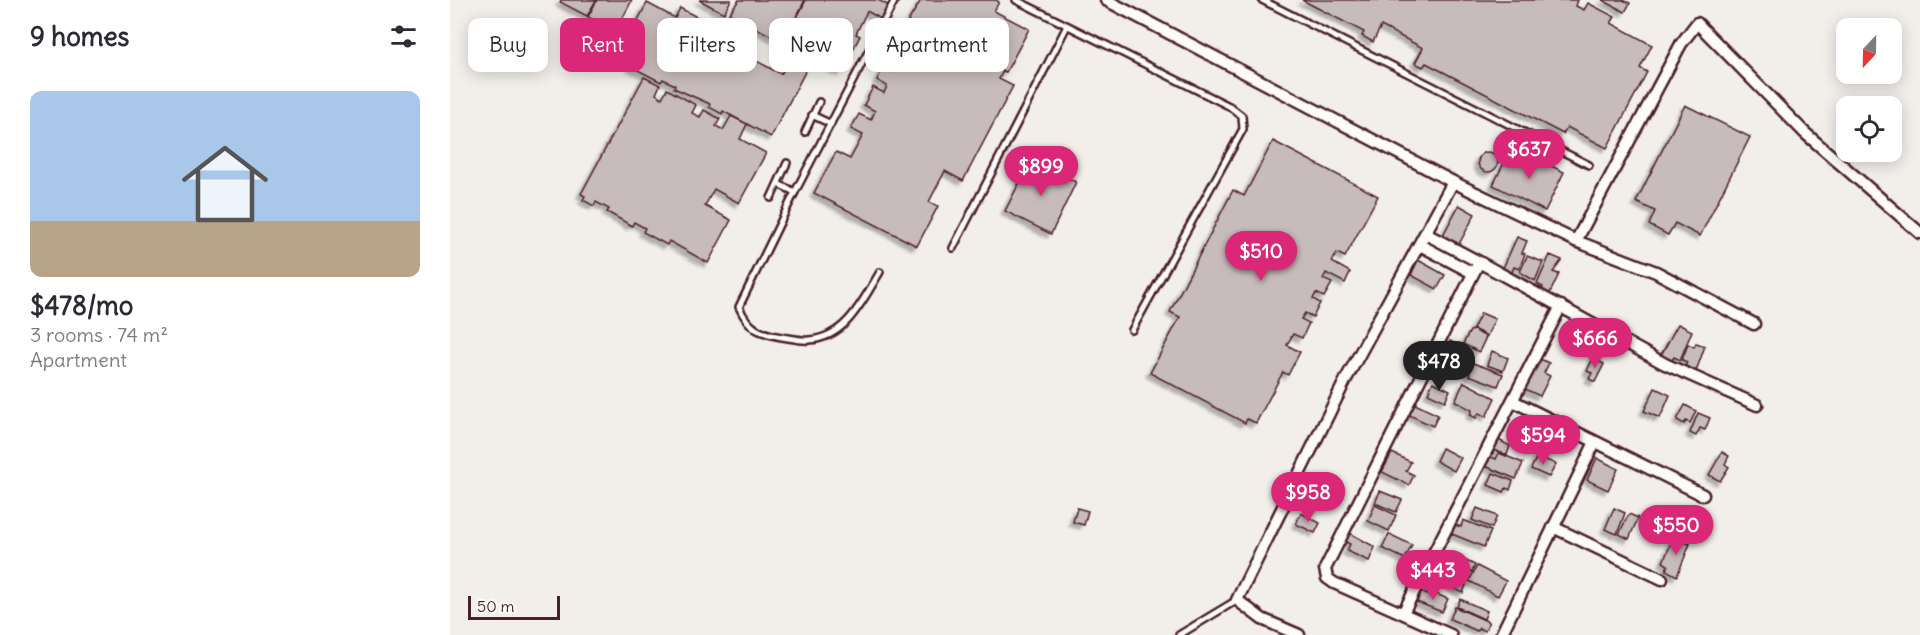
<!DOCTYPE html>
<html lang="en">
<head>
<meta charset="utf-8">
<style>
	body { margin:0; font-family:Delius,sans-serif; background:#f2f2f3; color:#2b2b33; height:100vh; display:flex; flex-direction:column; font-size:22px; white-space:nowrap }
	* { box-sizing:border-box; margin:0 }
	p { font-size:20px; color:#7c7c81 }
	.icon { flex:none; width:33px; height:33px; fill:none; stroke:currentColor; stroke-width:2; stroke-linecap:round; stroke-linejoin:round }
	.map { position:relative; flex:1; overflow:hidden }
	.sheet { display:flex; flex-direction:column; background:#fff; width:450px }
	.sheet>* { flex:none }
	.guide { position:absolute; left:18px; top:18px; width:570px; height:54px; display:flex; gap:12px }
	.needle { width:39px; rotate:202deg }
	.buttons { position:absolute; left:1386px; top:18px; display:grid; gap:12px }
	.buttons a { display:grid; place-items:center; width:66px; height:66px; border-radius:12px; background:#fff; box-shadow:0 3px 15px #0003; font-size:30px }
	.scale { position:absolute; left:18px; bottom:15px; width:92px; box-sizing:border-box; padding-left:6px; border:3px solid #4a1f2b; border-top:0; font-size:16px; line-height:21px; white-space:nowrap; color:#4a1f2b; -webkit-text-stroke:4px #fdfcf7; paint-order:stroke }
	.price { position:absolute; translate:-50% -51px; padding:0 14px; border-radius:21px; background:#db2777; color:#fff; font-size:20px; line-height:39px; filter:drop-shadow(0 2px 3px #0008) }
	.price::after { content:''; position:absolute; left:50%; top:36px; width:18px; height:14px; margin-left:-9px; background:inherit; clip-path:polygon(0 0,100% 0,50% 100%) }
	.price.active { background:#222; color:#fff }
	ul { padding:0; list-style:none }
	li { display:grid; align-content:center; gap:12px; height:318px; padding:0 30px }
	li+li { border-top:2px solid #e1e1e2 }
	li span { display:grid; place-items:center; height:186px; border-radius:12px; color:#555 }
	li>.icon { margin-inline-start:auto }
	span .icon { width:108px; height:108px; fill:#fffc; stroke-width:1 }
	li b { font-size:26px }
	h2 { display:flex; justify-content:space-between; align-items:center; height:72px; padding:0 30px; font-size:26px }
	.pill { padding:0 21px; border-radius:12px; background:#fff; box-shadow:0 3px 15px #0003; font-size:21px; line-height:54px }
	.pill.active { background:#db2777; color:#fff }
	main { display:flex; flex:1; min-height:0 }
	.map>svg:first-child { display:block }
</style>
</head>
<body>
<main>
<section class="sheet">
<h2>9 homes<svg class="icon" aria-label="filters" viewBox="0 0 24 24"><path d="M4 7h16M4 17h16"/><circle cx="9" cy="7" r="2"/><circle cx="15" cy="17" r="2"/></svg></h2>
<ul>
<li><span style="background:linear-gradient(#a9c7e8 70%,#b9a48a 0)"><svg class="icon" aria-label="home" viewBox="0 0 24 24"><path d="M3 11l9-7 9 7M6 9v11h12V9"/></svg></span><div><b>$478/mo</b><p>3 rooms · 74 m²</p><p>Apartment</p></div></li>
</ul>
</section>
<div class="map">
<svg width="1470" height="635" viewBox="0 0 1470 635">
	<defs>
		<filter id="shadow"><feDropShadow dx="-4" dy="4" stdDeviation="1.5" flood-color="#0004"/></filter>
	</defs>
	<rect width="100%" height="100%" fill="#f2efeb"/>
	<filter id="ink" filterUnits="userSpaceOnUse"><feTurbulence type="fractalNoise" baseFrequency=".0167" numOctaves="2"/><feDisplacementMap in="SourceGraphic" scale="12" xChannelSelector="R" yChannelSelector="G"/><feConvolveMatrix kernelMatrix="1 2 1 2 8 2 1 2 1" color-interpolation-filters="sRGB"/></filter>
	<g filter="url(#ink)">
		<g fill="#c8bbbb" stroke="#4a1f2b" stroke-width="1.5" filter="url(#shadow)">
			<polygon points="111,0 146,0 137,16 110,2"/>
			<polygon points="147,0 182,0 166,31 138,17"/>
			<polygon points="249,0 281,0 274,13"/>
			<polygon points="289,0 288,0 355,0 333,42 279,14"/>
			<polygon points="356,0 428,0 438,5 431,19 417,11 406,34 410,36 391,72 334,43"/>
			<polygon points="471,0 546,0 549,2 544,11 579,29 556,72 553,71 549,79 563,86 513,181 495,171 479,202 488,206 467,246 364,193 386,152 400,159 413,135 401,129 409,114 421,120 425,111 414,105 423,87 434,93 437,86 427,80 434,66 445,72 462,39 451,33"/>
			<polygon points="852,0 1128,0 1126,6 1134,10 1138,3 1165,17 1161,23 1202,45 1190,68 1197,72 1157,148 1117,127 1113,134 976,63 973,67 965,63 973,48 931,26 923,42 912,36 914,32"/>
			<polygon points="1152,0 1173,0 1180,3 1175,12"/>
			<polygon points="197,3 225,18 230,8 247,17 242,27 271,42 279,26 291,32 282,48 331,74 340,59 357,68 321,137 273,111 272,114 259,107 260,104 224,88 225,85 213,79 211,82 178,65 180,61 169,56"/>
			<polygon points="194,77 210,85 206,94 212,98 217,89 246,105 242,113 250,117 254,110 270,119 266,126 273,130 281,116 297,124 290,139 316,153 289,203 264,189 255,206 281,220 258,263 219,241 217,245 193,232 195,228 184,222 182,226 157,212 159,209 146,202 144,206 133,200 135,196 131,194"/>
			<polygon points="1235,105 1300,137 1250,236 1225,223 1218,235 1199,225 1205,211 1186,202"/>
			<polygon points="823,141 928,196 895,257 887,253 882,262 900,272 895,283 876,273 873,279 882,283 874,297 866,293 863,299 870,303 863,317 855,313 851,319 859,323 852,338 843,334 837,345 850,352 838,375 833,372 806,423 797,419 795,423 700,373 730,317 720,312 783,190 794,196"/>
			<polygon points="1066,149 1114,172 1095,211 1043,185 1054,163 1058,165"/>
			<circle cx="1038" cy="162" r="10"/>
			<polygon points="581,160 626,182 601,234 555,211"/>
			<polygon points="1009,205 1025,214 1008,246 992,237"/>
			<polygon points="1067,237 1077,241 1072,253 1075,254 1069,269 1064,267 1062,272 1053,268"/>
			<polygon points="1100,255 1112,260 1103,272 1109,274 1098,297 1090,293 1093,287 1087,284"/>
			<polygon points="1077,256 1093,262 1085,281 1070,272"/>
			<polygon points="968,260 995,275 987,289 961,275"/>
			<polygon points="1031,313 1045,319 1037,336 1023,329"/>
			<polygon points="1228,324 1242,331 1230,360 1224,357 1221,362 1210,357"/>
			<polygon points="1024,330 1036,337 1029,352 1013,344 1020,331"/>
			<polygon points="1000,341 1021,352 1015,364 993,353"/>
			<polygon points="1246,343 1255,346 1245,374 1234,370 1237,362 1232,360 1238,344 1244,347"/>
			<polygon points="1042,351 1058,358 1053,371 1037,365"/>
			<polygon points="1143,358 1154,364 1145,382 1139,379 1142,373 1137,371"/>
			<polygon points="1090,359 1099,363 1094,373 1100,376 1090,396 1075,389"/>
			<polygon points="1023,363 1053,374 1048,386 1019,375"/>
			<polygon points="983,382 1000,390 995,401 978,393"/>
			<polygon points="1014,382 1045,398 1036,417 1029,413 1026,418 1020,415 1022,410 1005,401"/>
			<polygon points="1205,388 1220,395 1210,418 1194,411"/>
			<polygon points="963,403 988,415 983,426 957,414"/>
			<polygon points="1235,405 1246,411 1240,423 1236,421 1234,424 1227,420"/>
			<polygon points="1248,413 1260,418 1255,430 1250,428 1246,436 1240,433"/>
			<polygon points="1045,438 1060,446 1057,455 1041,449"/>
			<polygon points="992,448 1011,458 1004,471 986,461"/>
			<polygon points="1272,452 1279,456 1275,464 1279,467 1270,481 1259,475"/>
			<polygon points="942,453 961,462 956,471 964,475 959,485 932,472"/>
			<polygon points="1049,453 1073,463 1066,479 1035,466 1039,456 1046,459"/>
			<polygon points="1087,456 1106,464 1099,477 1081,469"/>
			<polygon points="1147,458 1168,469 1158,490 1137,480"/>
			<polygon points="1043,473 1063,481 1060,490 1056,488 1054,492 1038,485"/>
			<polygon points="930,491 952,500 946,512 925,503"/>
			<polygon points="925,505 946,515 939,531 918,521"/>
			<polygon points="627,508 638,511 634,525 623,522"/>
			<polygon points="1027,508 1047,516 1042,528 1022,520"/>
			<polygon points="1164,508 1175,513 1167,534 1155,529"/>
			<polygon points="851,513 870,523 865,533 846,524"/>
			<polygon points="1179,514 1188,518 1179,539 1169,534"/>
			<polygon points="1013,520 1041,531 1034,547 1002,534 1005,525 1011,527"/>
			<polygon points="898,532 925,547 919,561 897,551 900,544 894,541"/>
			<polygon points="939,534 962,545 955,559 932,548"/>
			<polygon points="1224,537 1240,544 1227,576 1216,570 1218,565 1213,562"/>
			<polygon points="1008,557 1025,565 1022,572 1017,569 1015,575 1003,570"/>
			<polygon points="1027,566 1056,581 1048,596 1019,581"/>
			<polygon points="1004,579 1016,585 1013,593 1001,587"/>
			<polygon points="979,591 998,599 992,612 967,602 971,592 978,595"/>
			<polygon points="1010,599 1037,611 1034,619 1007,607"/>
			<polygon points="1005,607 1039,622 1035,631 1029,628 1027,631 1000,619"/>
		</g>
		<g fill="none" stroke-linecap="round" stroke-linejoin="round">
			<g stroke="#4a1f2b" stroke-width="10">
				<g id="lane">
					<polyline points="566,0 779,106 792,116 793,129 682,330"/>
					<polyline points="812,0 1139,165"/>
					<polyline points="362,115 381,124"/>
					<polyline points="355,132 369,102"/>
					<polyline points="328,184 345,192"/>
					<polyline points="321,198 337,163"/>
					<polyline points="503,248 617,26"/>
					<path d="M430,272c-17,28 -34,66 -71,68 -8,1 -19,-2 -27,-3 -23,-4 -33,-8 -43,-30l56,-115 100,-192"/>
					<polyline points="729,635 787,600"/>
				</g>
			</g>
			<g stroke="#4a1f2b" stroke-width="15">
				<g id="street">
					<polyline points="656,0 1003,182 1126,241 1206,272 1304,324"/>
					<polyline points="976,234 1029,262"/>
					<polyline points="1126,241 1231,44 1247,23 1355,133 1470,233"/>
					<polyline points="970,245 1023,273"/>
					<polyline points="1063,401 1253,495"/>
					<polyline points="1103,527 1212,579"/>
					<polyline points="953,613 1111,306"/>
					<polyline points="849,635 812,619 787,600 896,379 1003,182"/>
					<polyline points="1001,635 884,583 877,578 875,569 1029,262 1215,364 1307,405"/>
					<polyline points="1051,635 1145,442"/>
				</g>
			</g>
			<use href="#lane" stroke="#fdfcf7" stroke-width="5"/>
			<use href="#street" stroke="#fdfcf7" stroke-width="10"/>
		</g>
	</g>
</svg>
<div class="buttons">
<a><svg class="needle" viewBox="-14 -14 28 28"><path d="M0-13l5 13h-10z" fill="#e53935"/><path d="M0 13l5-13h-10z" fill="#7c7c81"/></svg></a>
<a><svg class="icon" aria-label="locate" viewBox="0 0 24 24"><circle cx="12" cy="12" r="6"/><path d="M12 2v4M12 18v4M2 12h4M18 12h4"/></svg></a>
</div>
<div class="scale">50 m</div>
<b class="price" style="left:1079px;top:180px">$637</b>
<b class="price" style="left:591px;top:197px">$899</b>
<b class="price" style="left:811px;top:282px">$510</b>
<b class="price" style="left:1145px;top:369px">$666</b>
<b class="price active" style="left:989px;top:392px">$478</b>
<b class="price" style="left:1093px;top:466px">$594</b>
<b class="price" style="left:858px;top:523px">$958</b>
<b class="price" style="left:1226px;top:556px">$550</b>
<b class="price" style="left:983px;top:601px">$443</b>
<div class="guide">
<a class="pill">Buy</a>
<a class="pill active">Rent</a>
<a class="pill">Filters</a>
<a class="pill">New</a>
<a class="pill">Apartment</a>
</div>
</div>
</main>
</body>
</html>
